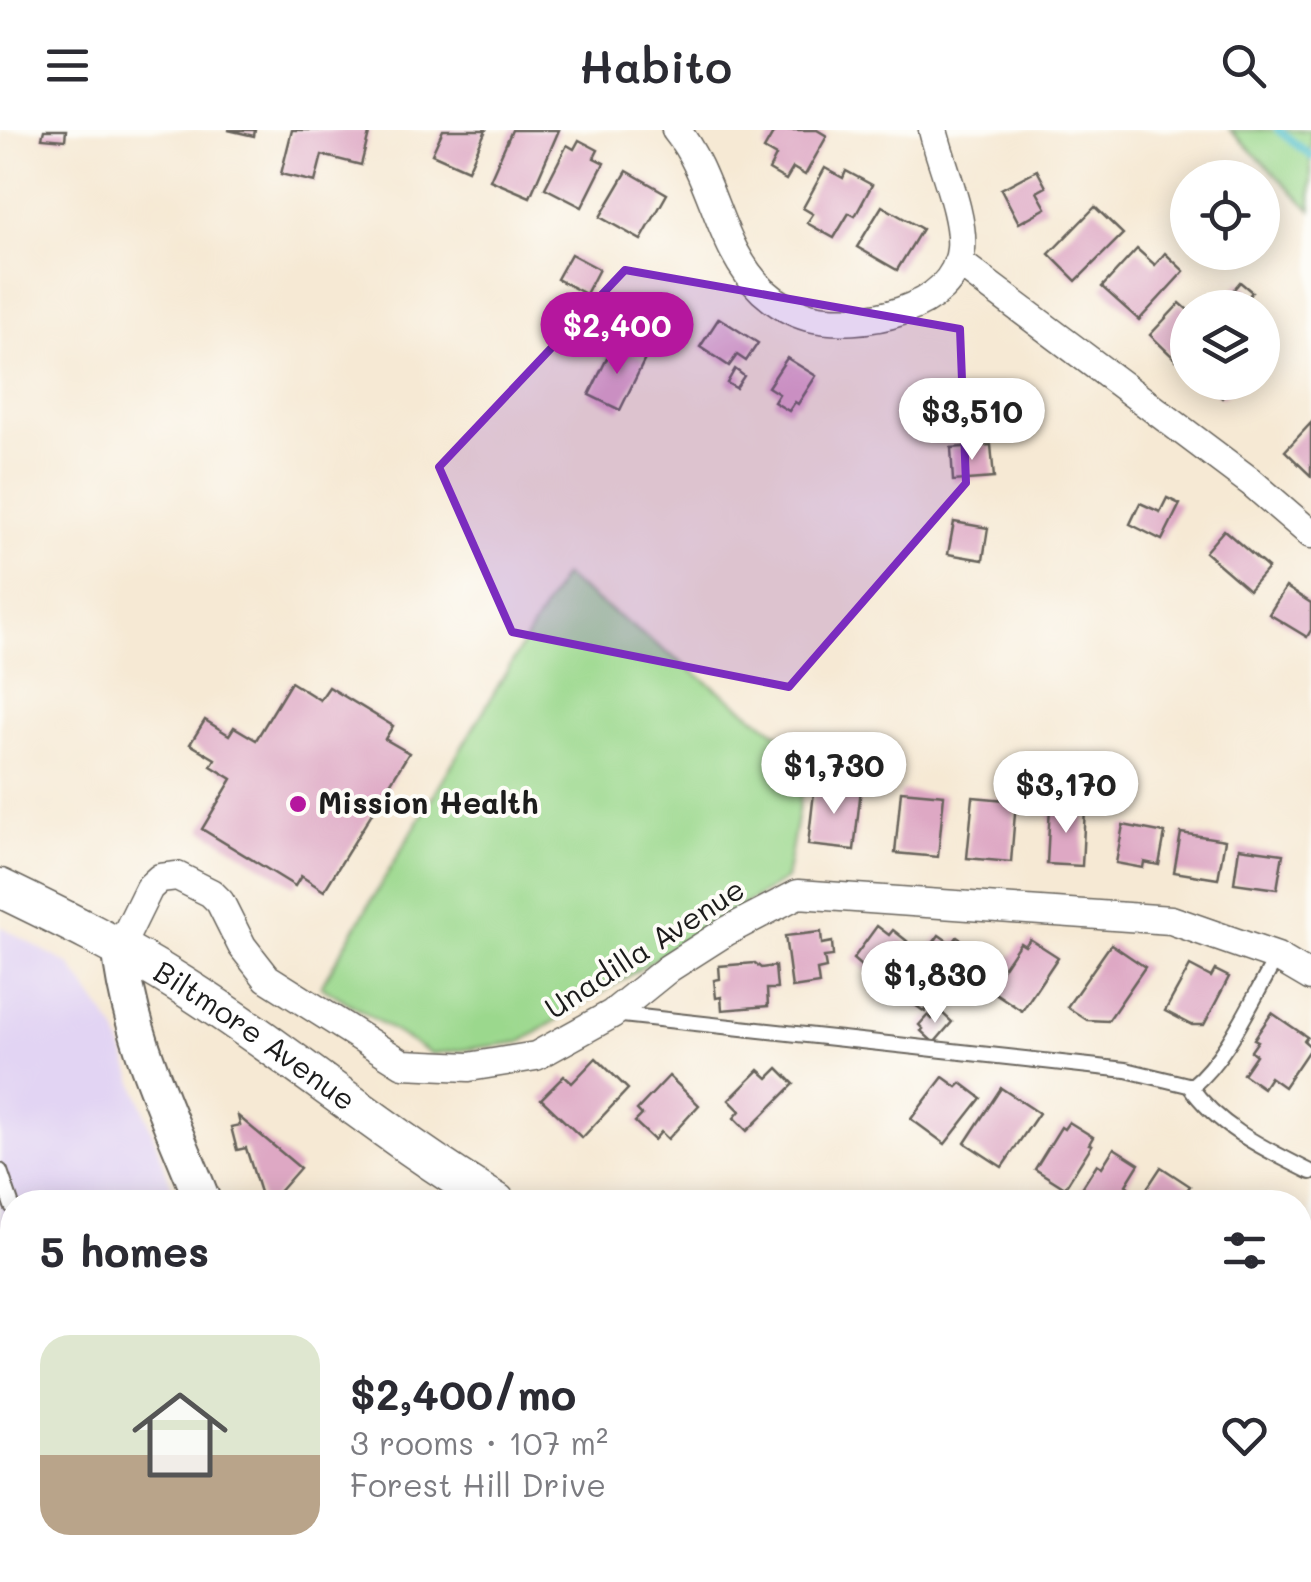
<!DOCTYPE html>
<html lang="en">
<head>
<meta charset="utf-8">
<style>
	body { margin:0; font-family:Mali,sans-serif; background:#f2f2f3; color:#2b2b33; height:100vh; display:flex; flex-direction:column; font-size:38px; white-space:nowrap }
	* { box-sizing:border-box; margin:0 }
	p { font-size:32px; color:#7c7c81 }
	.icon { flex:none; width:55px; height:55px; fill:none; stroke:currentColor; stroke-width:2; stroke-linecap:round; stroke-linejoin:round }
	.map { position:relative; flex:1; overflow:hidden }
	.side { position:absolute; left:0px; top:1060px; width:1312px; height:392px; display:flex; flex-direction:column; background:#fff; border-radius:40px 40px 0 0; box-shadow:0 5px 25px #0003 }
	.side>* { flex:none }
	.fabs { position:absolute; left:1170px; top:30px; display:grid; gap:20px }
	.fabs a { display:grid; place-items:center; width:110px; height:110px; border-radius:50%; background:#fff; box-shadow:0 5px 25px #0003; font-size:50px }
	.price { position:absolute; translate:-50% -85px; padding:0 22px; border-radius:35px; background:#fff; color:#222; font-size:32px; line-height:65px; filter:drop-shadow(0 2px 5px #0008) }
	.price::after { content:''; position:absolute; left:50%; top:60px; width:30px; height:22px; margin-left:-15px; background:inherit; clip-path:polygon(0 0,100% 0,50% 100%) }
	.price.current { background:#b5179e; color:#fff }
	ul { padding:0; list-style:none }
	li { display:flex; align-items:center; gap:30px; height:250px; padding:0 40px }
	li+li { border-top:2px solid #e1e1e2 }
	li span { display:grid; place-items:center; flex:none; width:280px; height:200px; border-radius:30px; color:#555 }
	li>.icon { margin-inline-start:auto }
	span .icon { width:120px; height:120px; fill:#fffc; stroke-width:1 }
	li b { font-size:42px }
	h2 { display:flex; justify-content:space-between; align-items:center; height:120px; padding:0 40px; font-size:42px }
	header { display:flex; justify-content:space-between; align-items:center; height:130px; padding:0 40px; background:#fff; font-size:45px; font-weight:600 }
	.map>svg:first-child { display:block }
</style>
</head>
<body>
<header><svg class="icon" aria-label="menu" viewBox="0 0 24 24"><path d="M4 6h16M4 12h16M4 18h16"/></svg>Habito<svg class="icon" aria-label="search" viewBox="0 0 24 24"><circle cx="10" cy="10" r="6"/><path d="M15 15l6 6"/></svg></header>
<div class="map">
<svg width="1311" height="1452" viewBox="0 0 1311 1452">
	<rect width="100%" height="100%" fill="#fdfcf7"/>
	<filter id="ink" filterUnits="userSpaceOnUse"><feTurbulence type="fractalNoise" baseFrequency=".01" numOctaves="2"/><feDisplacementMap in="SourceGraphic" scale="20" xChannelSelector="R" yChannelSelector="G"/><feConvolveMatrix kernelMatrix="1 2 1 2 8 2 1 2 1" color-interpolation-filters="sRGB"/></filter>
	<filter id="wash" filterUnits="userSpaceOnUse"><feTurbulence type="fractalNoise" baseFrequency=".0048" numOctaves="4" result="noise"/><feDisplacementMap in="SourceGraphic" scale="40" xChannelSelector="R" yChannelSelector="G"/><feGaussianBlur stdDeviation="2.25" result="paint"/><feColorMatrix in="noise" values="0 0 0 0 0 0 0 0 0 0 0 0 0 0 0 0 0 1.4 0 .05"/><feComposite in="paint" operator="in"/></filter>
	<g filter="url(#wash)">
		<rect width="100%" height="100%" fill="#f6e9d4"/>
		<polygon fill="#e2d4f3" points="0,796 70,835 116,901 177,1072 12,1072 12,1440 309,1440 313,1452 0,1452"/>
		<g fill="#9bd88d" stroke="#5c7a54" stroke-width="2.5">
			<polygon points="1230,0 1311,0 1311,80"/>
			<polygon points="563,446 808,626 786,749 521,912 431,924 321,856"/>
		</g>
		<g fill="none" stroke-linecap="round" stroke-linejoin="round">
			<polyline stroke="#52c0c9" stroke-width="8" points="1278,0 1311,26"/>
		</g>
		<g id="blocks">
			<g fill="#dea8c4">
				<polygon points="44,0 66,0 65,10 42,8"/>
				<polygon points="228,0 255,0 254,6"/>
				<polygon points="292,0 370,0 361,35 322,25 315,52 281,44"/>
				<polygon points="443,0 486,0 468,40 432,24"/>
				<polygon points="512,0 559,0 530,67 490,50"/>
				<polygon points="775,0 817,0 827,6 805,45 793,38 786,50 769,40 776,26 764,19"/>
				<polygon points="579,10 598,20 594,28 604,33 582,77 545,58 567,15 574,19"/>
				<polygon points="825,38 843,48 846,41 872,55 855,86 849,83 834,108 807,93 813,84 803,78"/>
				<polygon points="1037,40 1046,57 1037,62 1046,78 1019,93 1001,59"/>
				<polygon points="627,41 667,64 641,110 600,87"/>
				<polygon points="882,76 922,99 897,140 857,117"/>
				<polygon points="1095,77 1123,104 1076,151 1049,124"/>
				<polygon points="1137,119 1155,135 1165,123 1184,141 1139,190 1102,157"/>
				<polygon points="571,124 599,139 586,164 557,149"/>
				<polygon points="1240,152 1252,162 1239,178 1232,178 1224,171"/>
				<polygon points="1180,173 1188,180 1188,218 1176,230 1150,205"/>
				<polygon points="719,188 758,213 746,231 737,225 729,236 700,217"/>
				<polygon points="614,214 645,229 620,280 589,265"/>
				<polygon points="787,228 816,246 798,274 795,272 789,281 774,272 779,264 768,257"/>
				<polygon points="735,239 744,246 736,258 727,253"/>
				<polygon points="1205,252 1236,252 1222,268"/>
				<polygon points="1311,293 1311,346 1285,321"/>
				<polygon points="991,315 994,348 953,351 951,318"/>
				<polygon points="1167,368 1180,374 1162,410 1130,394 1140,373 1160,382"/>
				<polygon points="954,392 988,398 983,430 948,424"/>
				<polygon points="1224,400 1268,438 1249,460 1205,422"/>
				<polygon points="1286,457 1311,473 1311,500 1307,507 1269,484"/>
				<polygon points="291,552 320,570 329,557 393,596 385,609 409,623 324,761 301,746 295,756 202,699 232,649 211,636 215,629 190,614 205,590 229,605 234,597 256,610"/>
				<polygon points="815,653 861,659 854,720 808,715"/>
				<polygon points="901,661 944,665 938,727 895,723"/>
				<polygon points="973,667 1016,671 1011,732 967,728"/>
				<polygon points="1050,676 1085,678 1082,736 1047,734"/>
				<polygon points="1123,695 1165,703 1159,735 1144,732 1143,738 1116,733"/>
				<polygon points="1181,703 1225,710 1218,749 1174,742"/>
				<polygon points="1239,718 1283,724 1277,759 1234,753"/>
				<polygon points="877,796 889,805 893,800 907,811 904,815 914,822 888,859 853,829"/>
				<polygon points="821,802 822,814 832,812 833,826 824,827 826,838 817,840 819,854 792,858 785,806"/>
				<polygon points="939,805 952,814 957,807 980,823 972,834 969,832 934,881 928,877 925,882 912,873 915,869 900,859"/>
				<polygon points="1030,809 1058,827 1022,881 989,859 1020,813 1025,816"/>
				<polygon points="1111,814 1145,837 1108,891 1087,890 1067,877"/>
				<polygon points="755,833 761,838 775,836 777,859 767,859 768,876 722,880 721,867 716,868 714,850 720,849 719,836"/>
				<polygon points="1190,836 1211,847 1215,840 1229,847 1204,895 1192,895 1165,881"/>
				<polygon points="939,880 952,892 934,913 921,901 923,899 919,895 928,885 932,889"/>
				<polygon points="1272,883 1307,907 1304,911 1311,917 1284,957 1270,947 1263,958 1243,944 1256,925 1251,921 1258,911 1254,909"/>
				<polygon points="596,928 628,959 582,1008 541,969 564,946 572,953"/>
				<polygon points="778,938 794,954 747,1001 734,988 740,981 729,970 759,940 768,948"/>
				<polygon points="669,946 699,975 668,1009 661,1002 654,1010 635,992 642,985 637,980"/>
				<polygon points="943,947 957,957 961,953 981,968 945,1014 911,989"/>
				<polygon points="1001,958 1039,983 1002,1037 965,1013"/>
				<polygon points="238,986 300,1038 270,1072 263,1072 246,1018 237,1020 231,997 240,995"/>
				<polygon points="1069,992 1093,1007 1089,1014 1092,1015 1065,1058 1035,1039 1061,997 1064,999"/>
				<polygon points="1114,1018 1139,1034 1126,1055 1131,1059 1123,1072 1098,1072 1080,1061 1097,1034 1102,1037"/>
				<polygon points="1161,1037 1190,1056 1184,1065 1195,1072 1138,1072"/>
				<polygon points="511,1440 626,1440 625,1452 510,1449"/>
				<polygon points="662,1440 738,1440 737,1452 661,1452"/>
				<polygon points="1162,1440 1217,1440 1215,1452 1160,1452"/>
			</g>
		</g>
	</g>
	<g filter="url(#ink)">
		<use href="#blocks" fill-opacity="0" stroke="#68645c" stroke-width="2.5"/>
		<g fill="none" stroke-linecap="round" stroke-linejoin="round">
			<g stroke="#68645c" stroke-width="18">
				<g id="service">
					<path d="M613,884l513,56 66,16c36,-29 61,-89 85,-129"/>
					<path d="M1189,955c30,43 76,64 122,87"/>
					<polyline points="0,1041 12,1076"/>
					<polyline points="0,1183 12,1187 0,1224"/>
					<polyline points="649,1452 650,1440"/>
				</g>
			</g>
			<g stroke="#68645c" stroke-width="31">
				<g id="minor">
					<path d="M676,0c39,48 42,118 87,161 13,12 28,21 46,26 50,12 145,-5 152,-68 3,-34 -20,-85 -28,-119"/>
					<polyline points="958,132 1251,352 1311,404"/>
					<polyline points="120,817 149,758 160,748 177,746 211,763 220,772 242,816 267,848 403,934 469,937 536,926 612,884 669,838 727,801 798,764 1171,790 1277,827 1311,847"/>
					<polyline points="850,1440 850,1452"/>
				</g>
			</g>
			<g stroke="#68645c" stroke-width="39">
				<g id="tertiary">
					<path d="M120,817c8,89 51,173 83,255"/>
					<polyline points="343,1440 348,1452"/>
				</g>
			</g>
			<g stroke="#68645c" stroke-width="41">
				<g id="secondary">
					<path id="s1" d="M0,758c62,30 124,60 182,97 108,68 205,152 314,217"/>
					<polyline points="1300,1326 1311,1334"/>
				</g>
			</g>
			<use href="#service" stroke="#fff" stroke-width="14"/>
			<use href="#minor" stroke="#fff" stroke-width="28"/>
			<use href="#tertiary" stroke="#fff" stroke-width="35"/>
			<use href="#secondary" stroke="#fff" stroke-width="38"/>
		</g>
	</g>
	<path fill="#7b2cbf" fill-opacity="0.2" stroke="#7b2cbf" stroke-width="8" stroke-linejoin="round" d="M625,140l335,59 6,154 -177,204 -277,-55 -73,-165z"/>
	<circle fill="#b5179e" stroke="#fdfcf7" stroke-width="4" cx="298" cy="674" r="10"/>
	<g text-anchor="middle" stroke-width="8" stroke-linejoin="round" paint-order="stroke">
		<g font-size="30" font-weight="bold" fill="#1c1c1c" stroke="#fdfcf7" text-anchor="start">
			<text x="318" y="684">Mission Health</text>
		</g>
		<g font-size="30" fill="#1c1c1c" stroke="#fdfcf7">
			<text transform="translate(645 819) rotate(-33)" y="10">Unadilla Avenue</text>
			<text dy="10" stroke="none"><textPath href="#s1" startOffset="295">Biltmore Avenue</textPath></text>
		</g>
	</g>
</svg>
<div class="fabs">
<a><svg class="icon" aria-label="locate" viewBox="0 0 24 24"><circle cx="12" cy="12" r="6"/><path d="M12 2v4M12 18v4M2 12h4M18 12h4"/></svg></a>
<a><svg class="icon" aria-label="layers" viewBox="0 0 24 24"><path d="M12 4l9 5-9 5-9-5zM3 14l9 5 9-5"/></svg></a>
</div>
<b class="price current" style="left:617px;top:247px">$2,400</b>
<b class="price" style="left:972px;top:333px">$3,510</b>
<b class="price" style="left:834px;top:687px">$1,730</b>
<b class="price" style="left:1066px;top:706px">$3,170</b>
<b class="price" style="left:935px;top:896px">$1,830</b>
<section class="side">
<h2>5 homes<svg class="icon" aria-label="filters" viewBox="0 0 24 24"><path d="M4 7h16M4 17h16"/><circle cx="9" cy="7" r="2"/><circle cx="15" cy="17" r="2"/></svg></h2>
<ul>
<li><span style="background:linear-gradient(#dfe7d0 60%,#b9a48a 0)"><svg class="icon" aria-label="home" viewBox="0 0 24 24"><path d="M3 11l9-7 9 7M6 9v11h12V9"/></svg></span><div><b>$2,400/mo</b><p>3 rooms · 107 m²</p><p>Forest Hill Drive</p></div><svg class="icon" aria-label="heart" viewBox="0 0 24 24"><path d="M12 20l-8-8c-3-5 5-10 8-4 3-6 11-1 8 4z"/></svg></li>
</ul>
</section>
</div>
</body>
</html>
